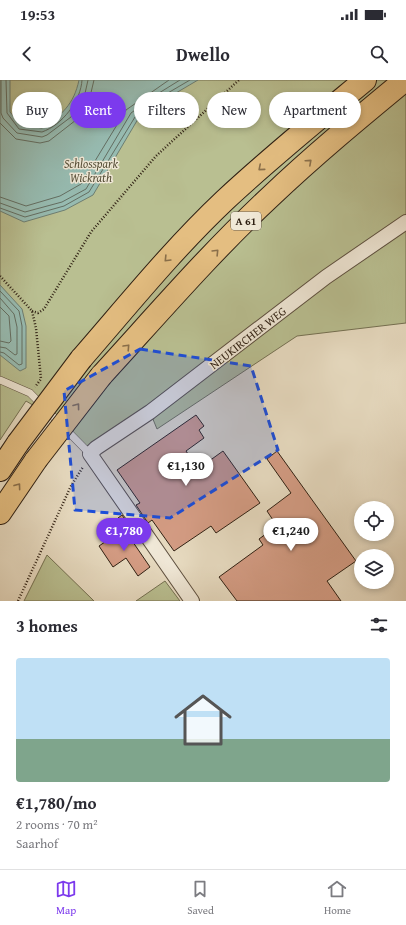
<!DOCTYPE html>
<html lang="en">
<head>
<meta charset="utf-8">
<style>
	body { margin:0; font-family:"Gentium Book Plus",serif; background:#f2f2f3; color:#2b2b33; height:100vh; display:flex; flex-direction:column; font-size:15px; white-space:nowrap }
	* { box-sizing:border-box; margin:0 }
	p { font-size:13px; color:#7c7c81 }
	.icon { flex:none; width:22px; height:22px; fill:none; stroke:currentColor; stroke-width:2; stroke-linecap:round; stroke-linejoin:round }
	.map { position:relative; height:521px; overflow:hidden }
	.panel { display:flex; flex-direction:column; background:#fff; flex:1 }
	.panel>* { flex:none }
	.hud { position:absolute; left:12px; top:12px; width:382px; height:36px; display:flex; gap:8px }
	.tools { position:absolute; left:354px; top:421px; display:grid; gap:8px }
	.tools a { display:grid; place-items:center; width:40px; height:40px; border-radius:50%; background:#fff; box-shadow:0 2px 6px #0003; font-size:20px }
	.price { position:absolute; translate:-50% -34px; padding:0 9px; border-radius:14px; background:#fff; color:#222; font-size:13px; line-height:26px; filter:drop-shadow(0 1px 2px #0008) }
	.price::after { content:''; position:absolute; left:50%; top:24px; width:12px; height:9px; margin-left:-6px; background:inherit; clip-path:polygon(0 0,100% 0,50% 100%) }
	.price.selected { background:#7c3aed; color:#fff }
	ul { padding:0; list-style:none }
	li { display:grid; align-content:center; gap:8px; height:212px; padding:0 16px }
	li span { display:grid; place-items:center; height:124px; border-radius:4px; color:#555 }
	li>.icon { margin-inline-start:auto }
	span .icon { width:72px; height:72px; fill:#fffc; stroke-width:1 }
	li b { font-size:17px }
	h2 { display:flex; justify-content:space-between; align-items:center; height:48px; padding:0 16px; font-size:17px }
	.chip { padding:0 14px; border-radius:18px; background:#fff; box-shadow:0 2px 6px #0003; font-size:14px; line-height:36px }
	.chip.selected { background:#7c3aed; color:#fff }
	.status { display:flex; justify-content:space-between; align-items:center; height:28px; padding:0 20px; background:#fff; direction:ltr }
	.status svg { height:11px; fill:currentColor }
	header { display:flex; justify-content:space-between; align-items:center; height:52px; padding:0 16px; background:#fff; font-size:18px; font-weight:700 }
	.menu { display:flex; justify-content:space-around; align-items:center; height:56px; border-top:1px solid #e1e1e2; background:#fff; font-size:11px; color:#7c7c81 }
	.menu a { display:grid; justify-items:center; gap:2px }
	.menu .selected { color:#7c3aed }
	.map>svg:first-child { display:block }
</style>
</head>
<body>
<div class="status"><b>19:53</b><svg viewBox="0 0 49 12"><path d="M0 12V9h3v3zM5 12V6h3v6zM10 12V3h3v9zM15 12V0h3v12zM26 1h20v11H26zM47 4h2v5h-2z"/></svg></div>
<header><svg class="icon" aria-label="back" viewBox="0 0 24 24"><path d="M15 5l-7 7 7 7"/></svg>Dwello<svg class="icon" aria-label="search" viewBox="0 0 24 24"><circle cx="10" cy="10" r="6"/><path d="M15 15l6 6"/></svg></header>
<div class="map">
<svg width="406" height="521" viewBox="0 0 406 521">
	<rect width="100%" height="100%" fill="#e8dcc2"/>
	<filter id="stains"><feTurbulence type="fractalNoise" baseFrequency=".005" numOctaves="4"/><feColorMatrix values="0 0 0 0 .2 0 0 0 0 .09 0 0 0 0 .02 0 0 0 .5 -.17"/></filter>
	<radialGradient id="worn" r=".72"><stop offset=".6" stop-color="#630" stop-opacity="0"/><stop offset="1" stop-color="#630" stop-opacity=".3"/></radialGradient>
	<g fill="#b9bf91" stroke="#747052">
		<polygon points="0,0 406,0 406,243 297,256 157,349 150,332 90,374 46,333 26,321 0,360"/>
		<polygon points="47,475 94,521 24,521"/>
		<polygon points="165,501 180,521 136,521"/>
	</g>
	<g fill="#97bcb2" stroke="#6d7e72">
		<path d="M0,0h10v32l11,13 21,3c20,-13 32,-24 37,-48h119l-34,20 -26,19 -45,76 -28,15 -41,12 -24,-11z"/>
		<polygon points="0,205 22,229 26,246 26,288 20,291 0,275"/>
	</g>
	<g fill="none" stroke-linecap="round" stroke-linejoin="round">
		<g stroke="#636e62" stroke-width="1">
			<polyline points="1,0 1,33 3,38 17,53 42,57 47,55 71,37 84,18 88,0"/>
			<path d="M6,0l1,33 12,16 23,3c20,-7 39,-31 40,-52"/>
			<polyline points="0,43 16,59 40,63 49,61 76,40 89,21 94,0"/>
			<polyline points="0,117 26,126 60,116 81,104 126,30 169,0"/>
			<polyline points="0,123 25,132 62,122 86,109 131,33 159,13 180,0"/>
			<polyline points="0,128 25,137 64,126 89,112 135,37 161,17 190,0"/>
			<polyline points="0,211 19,231 22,246 22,284 19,285 4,273 0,272"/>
			<polyline points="0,218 14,234 17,247 17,274 15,275 6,268 0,267"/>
			<polyline points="0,227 9,236 11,261 9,263 0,261"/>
		</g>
	</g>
	<g fill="#d59d85" stroke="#2f2013">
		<polygon points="196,335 204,346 199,350 204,358 186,371 198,389 223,371 260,423 216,453 211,446 174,471 152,440 148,443 136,425 140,423 117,390"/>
		<polygon points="277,371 356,481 327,501 341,521 237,521 219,497 263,465 259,459 277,446 267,431 291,413 267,379"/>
		<polygon points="122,435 134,452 129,455 118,438"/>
		<polygon points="124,449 150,487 138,496 126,478 113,487 99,466"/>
	</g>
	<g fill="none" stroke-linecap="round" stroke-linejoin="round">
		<g stroke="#5d4f3f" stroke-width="8">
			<polyline id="lane" points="0,300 30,313 90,374"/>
		</g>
		<g stroke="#5d4f3f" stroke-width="16">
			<polyline id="street" points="192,521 90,374 96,368 150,332 326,197 406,142"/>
		</g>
		<g stroke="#2f2013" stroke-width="24">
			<g id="highway">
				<path d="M81,279c47,-54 92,-110 144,-159 45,-42 93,-81 140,-120"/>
				<path d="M101,296c55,-60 109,-123 169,-179 43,-41 89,-79 135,-117"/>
				<polyline points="0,390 18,363"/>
				<polyline points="0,433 36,380"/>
			</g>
		</g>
		<g stroke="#2f2013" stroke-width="2.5" stroke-dasharray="1 2" stroke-linecap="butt">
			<polyline points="0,196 32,231 36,248 41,299 35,307"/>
			<polyline points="32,231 38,233 44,229 91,152 156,76 239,0"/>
			<polyline points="18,521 71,406 83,387"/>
		</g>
		<use href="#lane" stroke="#f0e8d7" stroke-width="7"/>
		<use href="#street" stroke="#f0e8d7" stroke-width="14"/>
		<use href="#highway" stroke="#e4be81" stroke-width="22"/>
		<g stroke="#2f2013" stroke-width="24" stroke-linecap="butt">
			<g id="highway-bridge">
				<polyline points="18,363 81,279"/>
				<polyline points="36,380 101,296"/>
			</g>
		</g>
		<use href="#highway-bridge" stroke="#e4be81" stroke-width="22"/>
	</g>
	<defs><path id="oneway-chevron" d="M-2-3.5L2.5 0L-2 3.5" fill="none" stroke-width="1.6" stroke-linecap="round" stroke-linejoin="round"/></defs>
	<g stroke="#8a6f4a">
		<use href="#oneway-chevron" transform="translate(309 82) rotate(-42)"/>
		<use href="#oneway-chevron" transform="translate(261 88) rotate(139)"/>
		<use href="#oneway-chevron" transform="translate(216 172) rotate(-46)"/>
		<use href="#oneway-chevron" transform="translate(167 179) rotate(134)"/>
		<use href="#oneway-chevron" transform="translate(127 267) rotate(-47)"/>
		<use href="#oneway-chevron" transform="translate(77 326) rotate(-53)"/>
		<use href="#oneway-chevron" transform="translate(18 406) rotate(-54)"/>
	</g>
	<path fill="#1d4ed8" fill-opacity="0.2" stroke="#1d4ed8" stroke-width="3" stroke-dasharray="8 5" stroke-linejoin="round" d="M140,269l111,17 27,84 -108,68 -95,-8 -11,-119z"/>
	<g text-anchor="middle" stroke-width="3" stroke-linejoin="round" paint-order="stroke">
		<rect fill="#f0e8d7" stroke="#695c4e" stroke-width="1" x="231" y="132" width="30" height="18" rx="3"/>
		<g font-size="11" font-weight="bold" fill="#2f2013">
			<text x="246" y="145">A 61</text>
		</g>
		<g font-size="12" font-style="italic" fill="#585039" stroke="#f0e8d7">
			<text x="91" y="88">Schlosspark<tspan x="91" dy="14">Wickrath</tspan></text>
		</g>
		<g font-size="12" fill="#2f2013" stroke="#f0e8d7">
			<text transform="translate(248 258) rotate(-38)" y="4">NEUKIRCHER WEG</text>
		</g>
	</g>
	<rect width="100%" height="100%" filter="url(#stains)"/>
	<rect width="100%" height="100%" fill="url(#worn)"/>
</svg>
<div class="tools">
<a><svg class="icon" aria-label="locate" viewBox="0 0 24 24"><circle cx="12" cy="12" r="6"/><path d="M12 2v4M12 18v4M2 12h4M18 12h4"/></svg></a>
<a><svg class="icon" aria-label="layers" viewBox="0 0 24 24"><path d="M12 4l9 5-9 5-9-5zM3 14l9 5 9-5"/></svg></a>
</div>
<b class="price" style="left:186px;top:407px">€1,130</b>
<b class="price selected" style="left:124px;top:472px">€1,780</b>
<b class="price" style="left:291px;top:472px">€1,240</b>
<div class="hud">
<a class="chip">Buy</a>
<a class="chip selected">Rent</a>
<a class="chip">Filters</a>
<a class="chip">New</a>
<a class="chip">Apartment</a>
</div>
</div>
<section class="panel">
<h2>3 homes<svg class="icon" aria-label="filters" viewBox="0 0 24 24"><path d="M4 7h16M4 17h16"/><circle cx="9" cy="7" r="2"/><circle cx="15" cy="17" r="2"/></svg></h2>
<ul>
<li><span style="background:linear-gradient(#bfe0f5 65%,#7fa58c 0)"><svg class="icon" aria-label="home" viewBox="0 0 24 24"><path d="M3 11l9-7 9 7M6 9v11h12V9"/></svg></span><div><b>€1,780/mo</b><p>2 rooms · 70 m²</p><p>Saarhof</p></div></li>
</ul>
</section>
<nav class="menu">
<a class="selected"><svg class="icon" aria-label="map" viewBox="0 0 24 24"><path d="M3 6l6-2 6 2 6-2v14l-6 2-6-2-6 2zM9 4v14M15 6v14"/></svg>Map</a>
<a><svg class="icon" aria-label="saved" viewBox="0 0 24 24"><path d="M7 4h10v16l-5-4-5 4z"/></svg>Saved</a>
<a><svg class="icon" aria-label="home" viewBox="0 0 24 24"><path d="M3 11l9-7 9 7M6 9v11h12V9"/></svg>Home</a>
</nav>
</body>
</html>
